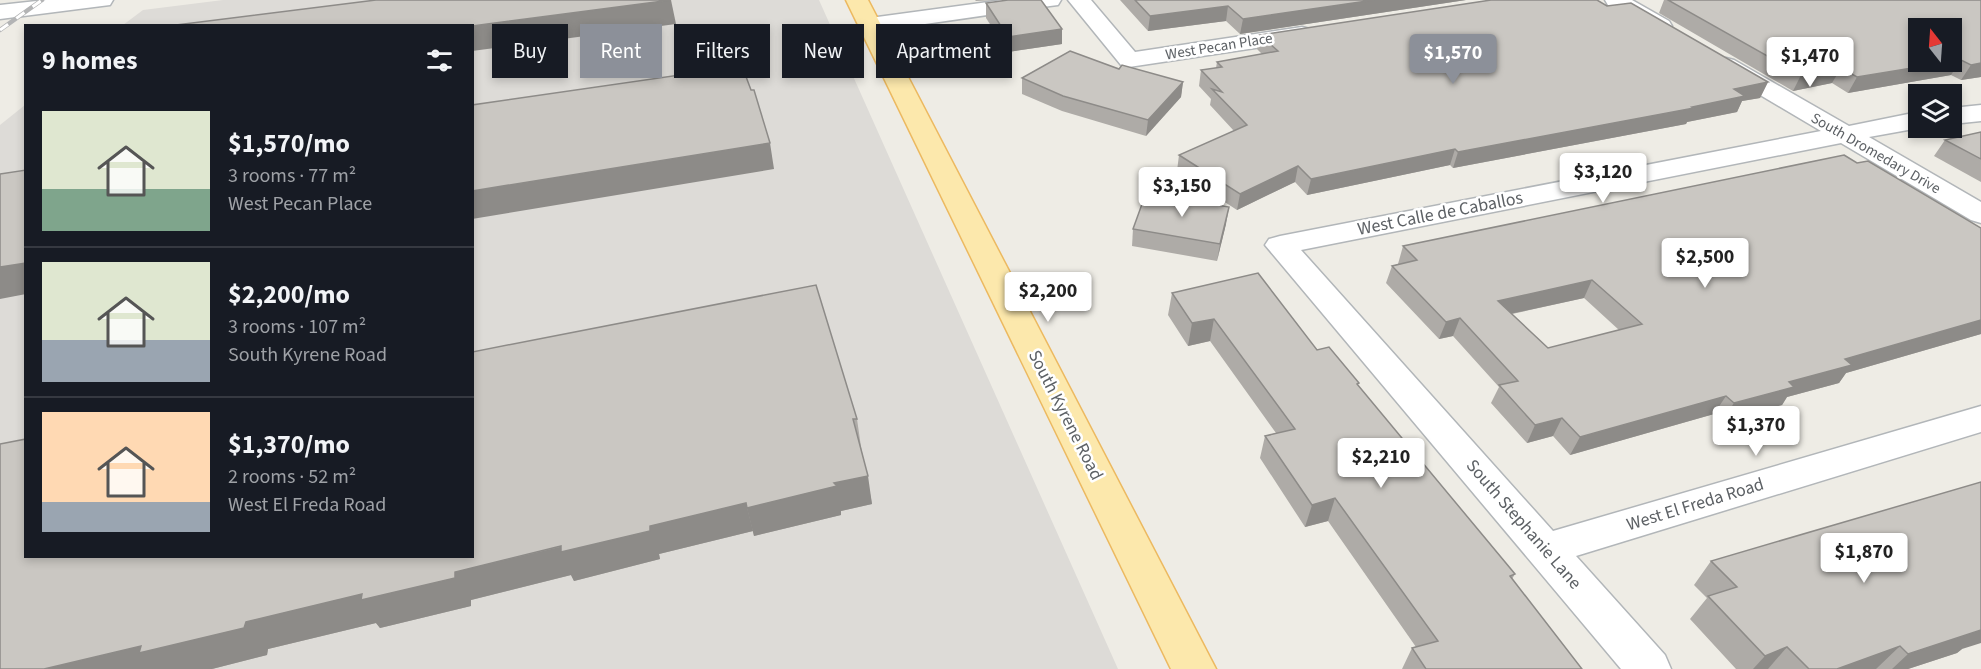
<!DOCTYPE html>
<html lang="en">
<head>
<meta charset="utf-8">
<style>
	body { margin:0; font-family:"Source Sans 3",sans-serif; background:#20242c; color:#f1f3f6; height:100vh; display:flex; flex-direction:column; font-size:22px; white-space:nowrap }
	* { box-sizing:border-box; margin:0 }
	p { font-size:20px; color:#9ea1a6 }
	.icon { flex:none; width:33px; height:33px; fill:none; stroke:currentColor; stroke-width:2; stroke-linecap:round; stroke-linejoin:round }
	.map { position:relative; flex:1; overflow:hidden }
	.drawer { position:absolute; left:24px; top:24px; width:450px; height:534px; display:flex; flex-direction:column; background:#171b24; border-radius:0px; box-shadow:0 3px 9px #0003 }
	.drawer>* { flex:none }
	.hud { position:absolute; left:492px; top:24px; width:570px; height:54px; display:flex; gap:12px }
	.needle { width:39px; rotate:343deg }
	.fabs { position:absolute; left:1908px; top:18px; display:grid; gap:12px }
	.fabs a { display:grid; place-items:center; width:54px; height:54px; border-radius:0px; background:#171b24; box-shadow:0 3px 9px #0003; font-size:30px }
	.price { position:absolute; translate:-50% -51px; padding:0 14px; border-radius:6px; background:#fff; color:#222; font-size:20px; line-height:39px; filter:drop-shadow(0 2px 3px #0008) }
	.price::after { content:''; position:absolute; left:50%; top:36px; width:18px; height:14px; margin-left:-9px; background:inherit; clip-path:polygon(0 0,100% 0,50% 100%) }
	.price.selected { background:#8c9099; color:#fff }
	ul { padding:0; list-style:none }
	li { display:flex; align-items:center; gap:18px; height:150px; padding:0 18px }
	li+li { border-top:2px solid #363941 }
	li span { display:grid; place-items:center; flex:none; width:168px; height:120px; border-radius:0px; color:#555 }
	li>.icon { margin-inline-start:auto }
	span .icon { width:72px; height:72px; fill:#fffc; stroke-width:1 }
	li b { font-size:26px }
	h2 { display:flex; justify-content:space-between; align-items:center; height:72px; padding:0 18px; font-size:26px }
	.pill { padding:0 21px; border-radius:0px; background:#171b24; box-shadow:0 3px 9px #0003; font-size:21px; line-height:54px }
	.pill.selected { background:#8c9099; color:#fff }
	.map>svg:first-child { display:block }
</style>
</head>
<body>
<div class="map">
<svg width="1981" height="669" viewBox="0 0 1981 669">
	<rect width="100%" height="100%" fill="#eeece5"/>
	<polygon fill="#dddbd7" points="223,0 819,0 1118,669 0,669 0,125 25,105 26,556 472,556 472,26 123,25 143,10"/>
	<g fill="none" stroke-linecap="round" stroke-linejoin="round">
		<g stroke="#b2b6b9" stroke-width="3">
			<g id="minor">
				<polygon points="46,0 113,0 110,5 102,6 0,19 0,5"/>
				<polygon points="1003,0 1061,0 1058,5 1050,6 870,32 862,30 859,25 862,20 870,18"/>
				<polygon points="1068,0 1091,0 1135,52 1302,27 1310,29 1313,34 1310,39 1302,41 1129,67 1121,65"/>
				<polygon points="1605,0 1632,0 1669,21 1672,26 1669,31 1661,33 1653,31 1608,5"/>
				<polygon points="1726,58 1734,60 1849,126 1918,112 1919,128 1869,137 1981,202 1981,223 1971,220 1841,143 1301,250 1553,531 1981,406 1981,432 1576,556 1665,655 1671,669 1621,669 1265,245 1269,239 1280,236 1821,131 1718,70 1714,65 1718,60"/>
				<polygon points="1981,105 1981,121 1952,124 1952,108"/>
			</g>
		</g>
		<g stroke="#ecb960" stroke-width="3">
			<polygon id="major" points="846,0 868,0 1216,669 1171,669"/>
		</g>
		<use href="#minor" fill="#fff" fill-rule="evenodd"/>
		<use href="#major" fill="#fce8ac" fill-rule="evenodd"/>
		<g stroke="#b3b4b5" stroke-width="4.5">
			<polyline id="rail" points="0,30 42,0"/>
		</g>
		<use href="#rail" stroke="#fff" stroke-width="3" stroke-dasharray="10" stroke-linecap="butt"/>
	</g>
	<g fill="#aeaba7" fill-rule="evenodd">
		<polygon points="975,0 996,0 976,1"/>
		<polygon points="1120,0 1466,0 1240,34 1226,21 1148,31"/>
		<polygon points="1664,0 1981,0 1981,77 1961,80 1951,75 1848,93 1832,83 1793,91 1659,13"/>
		<polygon points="986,3 1062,29 1062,44 1008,52 986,18"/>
		<polygon points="1607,6 1768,82 1760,98 1742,101 1737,112 1687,122 1686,124 1453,168 1450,165 1307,195 1295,182 1237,210 1177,171 1179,155 1234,131 1210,105 1211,99 1199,86 1201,70 1216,68 1217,62 1262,54 1257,49 1260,35"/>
		<polygon points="1119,69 1183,82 1181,97 1146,136 1062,111 1022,94 1022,78"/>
		<polygon points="1981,132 1981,182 1934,156 1945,140"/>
		<path d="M1857,163l124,65v106l-135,39 -7,10 -52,14 -5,8 -60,16 -8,-7 -144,41 -17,-19 -26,7 -36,-40 8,-16 -46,-51 -14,3 -53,-56 6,-17 6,-2 5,-18zM1584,298l35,32 -71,18 -36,-34z"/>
		<polygon points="1226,224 1217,261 1132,246 1133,229"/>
		<polygon points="1172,293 1317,350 1358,386 1515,574 1512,579 1582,669 1402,669 1412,648 1416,647 1328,521 1305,527 1260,458 1265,436 1276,433 1210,341 1188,346 1168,315"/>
		<polygon points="472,352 857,419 861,447 872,504 841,511 841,515 754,536 753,531 659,554 660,559 574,581 571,575 471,600 471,606 380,628 376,623 268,649 267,655 212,669"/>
		<polygon points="1711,561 1962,649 1957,653 1908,669 1736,669 1690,619 1707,598 1694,585"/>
	</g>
	<g fill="#8d8b88">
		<polygon points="671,0 676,24 472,51 472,26"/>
		<polygon points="1374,0 1466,0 1240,34 1243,19"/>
		<polygon points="1228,6 1226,21 1148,31 1150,16"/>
		<polygon points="1062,29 1062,44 1008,52 1008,37"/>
		<polygon points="1961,60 1951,75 1848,93 1857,77"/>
		<polygon points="1981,63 1981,77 1961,80 1971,65"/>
		<polygon points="1841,68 1832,83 1793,91 1801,75"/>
		<polygon points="1183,82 1181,97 1146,136 1148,120"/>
		<polygon points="1768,82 1760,98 1742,101 1737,112 1687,122 1686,124 1453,168 1458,152 1692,107 1734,89"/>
		<polygon points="770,143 774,169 472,219 472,191"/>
		<polygon points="1455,149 1450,165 1307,195 1311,179"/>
		<polygon points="1298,166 1295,182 1237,210 1240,194"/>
		<polygon points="1229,207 1226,224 1217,261 1220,244"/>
		<polygon points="26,263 26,294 0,299 0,267"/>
		<polygon points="1592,280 1584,298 1491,318 1498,301"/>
		<polygon points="1460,318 1453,336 1439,339 1446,322"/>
		<polygon points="1214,319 1210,341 1188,346 1192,323"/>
		<polygon points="1981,320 1981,334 1846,373 1839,383 1787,397 1782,405 1722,421 1734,403 1845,359"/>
		<polygon points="1726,396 1714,414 1570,455 1580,437"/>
		<polygon points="1562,418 1553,436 1527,443 1535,425"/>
		<polygon points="868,476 872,504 841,511 841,515 754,536 747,508 834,483"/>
		<polygon points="1335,498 1328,521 1305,527 1312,505"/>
		<polygon points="746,503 753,531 659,554 660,559 574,581 571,575 471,600 471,606 380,628 376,623 268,649 267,655 212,669 44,669"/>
		<polygon points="1981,628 1981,643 1962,649 1957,653 1908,669 1892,669 1908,654"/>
		<polygon points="1900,646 1876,669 1837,669"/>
		<polygon points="1787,647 1768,669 1753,669 1765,656"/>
	</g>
	<g fill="#cac7c2" stroke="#8d8b88" stroke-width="1.5" fill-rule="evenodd">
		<polygon points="376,0 671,0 472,26 168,26"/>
		<polygon points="1008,0 1041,0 1062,29 1008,37 986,3"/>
		<polygon points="1135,0 1374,0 1243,19 1228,6 1150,16"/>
		<polygon points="1491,0 1597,0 1607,6 1631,3 1768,82 1734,89 1745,96 1692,107 1694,108 1458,152 1455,149 1311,179 1298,166 1240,194 1179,155 1247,125 1212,89 1222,92 1201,70 1222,67 1217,62 1278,51 1260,35"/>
		<path d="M1668,0h313v63l-10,2 -10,-5 -104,17 -16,-9 -40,7zM1918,28h34v34h-34z"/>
		<polygon points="1070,51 1119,69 1122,65 1183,82 1148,120 1063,96 1022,78"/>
		<polygon points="742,66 751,90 754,90 770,143 472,191 472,105"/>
		<polygon points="1981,132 1981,159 1945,140"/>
		<path d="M1844,155l13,8 11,-2 113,67v92l-136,39 7,6 -63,17 5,5 -60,16 -8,-7 -146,41 -18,-19 -27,7 -36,-40 19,-4 -58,-63 -14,4 -54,-56 25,-6 -14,-14zM1592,280l50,44 -94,24 -50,-47z"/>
		<polygon points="26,170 26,263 0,267 0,174"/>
		<polygon points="1146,193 1229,207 1220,244 1133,229"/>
		<polygon points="1258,273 1317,350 1329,347 1359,383 1357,384 1515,574 1510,576 1582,669 1426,669 1412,648 1438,641 1335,498 1312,505 1265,436 1295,429 1214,319 1192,323 1172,293"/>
		<polygon points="816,285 857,419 853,419 868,476 834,483 837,486 747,508 746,503 650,526 650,531 561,552 561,546 455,572 455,578 361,600 362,594 246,622 244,628 139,653 141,646 44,669 0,669 0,444 26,439 26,556 472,556 472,352"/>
		<polygon points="1981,482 1981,630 1908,654 1900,646 1837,669 1809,669 1787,647 1765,656 1708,596 1737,587 1711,561"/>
	</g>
	<g text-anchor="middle" stroke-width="5" stroke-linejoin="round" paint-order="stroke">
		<g font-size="15" fill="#5d6165" stroke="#fff">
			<text transform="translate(1219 46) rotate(-9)" y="5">West Pecan Place</text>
			<text transform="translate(1876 153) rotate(30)" y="5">South Dromedary Drive</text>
		</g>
		<g font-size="18" fill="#5d6165" stroke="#fff">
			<text transform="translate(1440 213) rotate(-11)" y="6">West Calle de Caballos</text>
			<text transform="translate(1066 415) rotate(63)" y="6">South Kyrene Road</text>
			<text transform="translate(1695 504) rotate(-17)" y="6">West El Freda Road</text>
			<text transform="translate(1524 524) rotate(49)" y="6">South Stephanie Lane</text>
		</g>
	</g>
</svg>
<div class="fabs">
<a><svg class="needle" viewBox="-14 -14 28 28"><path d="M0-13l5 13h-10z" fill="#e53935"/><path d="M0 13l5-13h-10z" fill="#9ea1a6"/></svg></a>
<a><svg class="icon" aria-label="layers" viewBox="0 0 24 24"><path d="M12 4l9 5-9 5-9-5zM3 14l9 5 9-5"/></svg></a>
</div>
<b class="price selected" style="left:1453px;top:85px">$1,570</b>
<b class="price" style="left:1810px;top:88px">$1,470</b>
<b class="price" style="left:1603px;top:204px">$3,120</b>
<b class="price" style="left:1182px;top:218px">$3,150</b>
<b class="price" style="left:1705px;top:289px">$2,500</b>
<b class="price" style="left:1048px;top:323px">$2,200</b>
<b class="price" style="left:1756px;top:457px">$1,370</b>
<b class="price" style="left:1381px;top:489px">$2,210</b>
<b class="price" style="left:1864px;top:584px">$1,870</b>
<div class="hud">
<a class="pill">Buy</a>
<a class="pill selected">Rent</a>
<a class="pill">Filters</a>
<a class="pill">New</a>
<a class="pill">Apartment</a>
</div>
<section class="drawer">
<h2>9 homes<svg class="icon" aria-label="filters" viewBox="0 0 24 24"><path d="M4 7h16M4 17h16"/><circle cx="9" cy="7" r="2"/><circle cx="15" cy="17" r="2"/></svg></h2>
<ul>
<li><span style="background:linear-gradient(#dfe7d0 65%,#7fa58c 0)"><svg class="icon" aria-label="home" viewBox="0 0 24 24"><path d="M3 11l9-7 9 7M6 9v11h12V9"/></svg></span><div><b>$1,570/mo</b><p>3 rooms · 77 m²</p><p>West Pecan Place</p></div></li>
<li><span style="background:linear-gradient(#dfe7d0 65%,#9aa5b1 0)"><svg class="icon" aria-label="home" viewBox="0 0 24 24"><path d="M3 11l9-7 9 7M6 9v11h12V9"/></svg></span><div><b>$2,200/mo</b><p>3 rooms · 107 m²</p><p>South Kyrene Road</p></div></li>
<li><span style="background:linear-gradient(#ffd9b3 75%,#9aa5b1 0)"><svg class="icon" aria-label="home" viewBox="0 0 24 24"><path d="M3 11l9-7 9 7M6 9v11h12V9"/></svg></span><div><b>$1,370/mo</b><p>2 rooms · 52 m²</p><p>West El Freda Road</p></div></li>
</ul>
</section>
</div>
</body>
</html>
